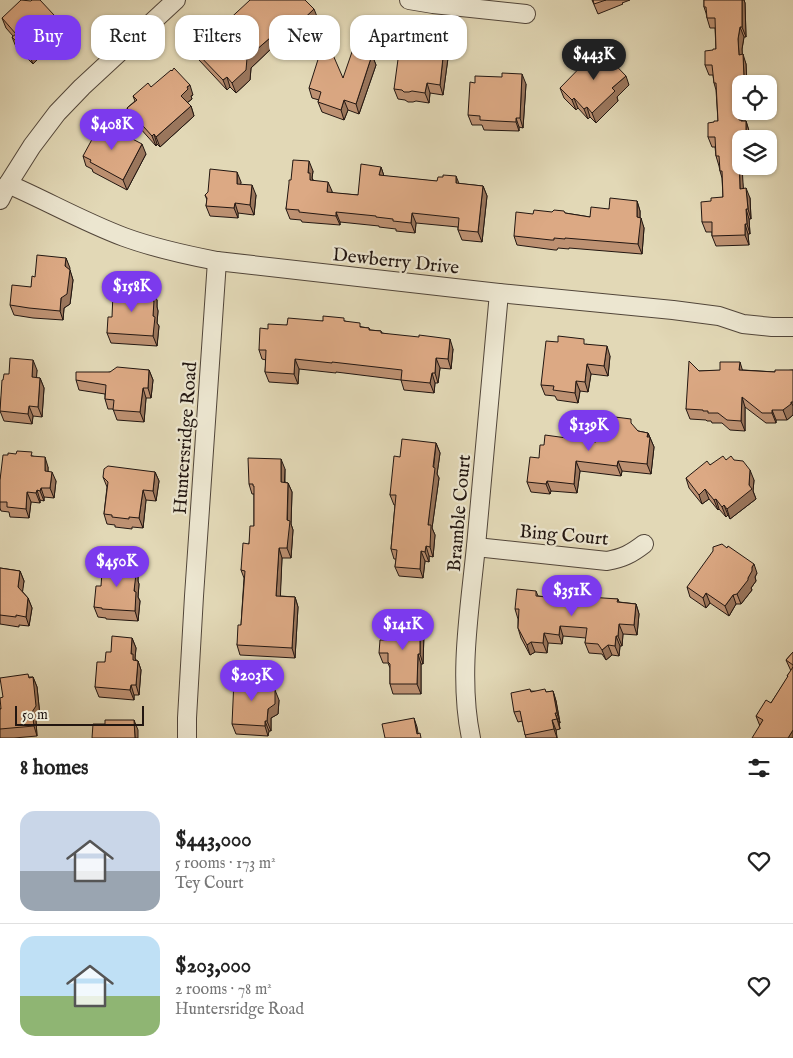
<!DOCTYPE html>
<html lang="en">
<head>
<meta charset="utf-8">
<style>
	body { margin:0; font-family:"IM FELL English",serif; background:#f6f6f6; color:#222; height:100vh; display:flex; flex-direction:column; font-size:19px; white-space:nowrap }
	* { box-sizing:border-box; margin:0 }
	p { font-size:16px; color:#767676 }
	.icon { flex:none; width:28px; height:28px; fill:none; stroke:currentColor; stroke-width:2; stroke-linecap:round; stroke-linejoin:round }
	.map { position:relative; height:738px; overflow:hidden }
	.details { display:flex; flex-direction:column; background:#fff; flex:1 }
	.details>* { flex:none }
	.banner { position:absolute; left:15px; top:15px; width:500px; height:45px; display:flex; gap:10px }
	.tools { position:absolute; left:732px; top:75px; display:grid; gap:10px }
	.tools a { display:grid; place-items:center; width:45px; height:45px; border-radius:10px; background:#fff; box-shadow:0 1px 4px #0004; font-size:25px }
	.scale { position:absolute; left:15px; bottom:12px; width:129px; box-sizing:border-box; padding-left:5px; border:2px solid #221611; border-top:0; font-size:14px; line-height:18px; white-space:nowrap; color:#221611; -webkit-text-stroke:4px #ece6d0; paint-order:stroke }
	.price { position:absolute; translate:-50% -42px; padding:0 11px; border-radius:18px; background:#7c3aed; color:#fff; font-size:16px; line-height:32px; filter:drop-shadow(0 1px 2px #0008) }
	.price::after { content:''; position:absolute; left:50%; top:30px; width:15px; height:11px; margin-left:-8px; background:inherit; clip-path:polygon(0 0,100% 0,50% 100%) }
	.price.active { background:#222; color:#fff }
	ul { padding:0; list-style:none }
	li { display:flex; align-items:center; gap:15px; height:125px; padding:0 20px }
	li+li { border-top:1px solid #e0e0e0 }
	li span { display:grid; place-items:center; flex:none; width:140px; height:100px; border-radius:15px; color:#555 }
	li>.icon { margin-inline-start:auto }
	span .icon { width:60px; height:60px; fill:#fffc; stroke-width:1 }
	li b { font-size:21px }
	h2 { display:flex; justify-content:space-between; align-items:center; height:60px; padding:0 20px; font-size:21px }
	.tag { padding:0 18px; border-radius:15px; background:#fff; box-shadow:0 1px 4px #0004; font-size:18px; line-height:45px }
	.tag.active { background:#7c3aed; color:#fff }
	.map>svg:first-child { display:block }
</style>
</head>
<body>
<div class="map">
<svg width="793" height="738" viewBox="0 0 793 738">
	<rect width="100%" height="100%" fill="#e2d8b6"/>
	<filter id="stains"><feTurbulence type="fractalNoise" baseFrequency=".004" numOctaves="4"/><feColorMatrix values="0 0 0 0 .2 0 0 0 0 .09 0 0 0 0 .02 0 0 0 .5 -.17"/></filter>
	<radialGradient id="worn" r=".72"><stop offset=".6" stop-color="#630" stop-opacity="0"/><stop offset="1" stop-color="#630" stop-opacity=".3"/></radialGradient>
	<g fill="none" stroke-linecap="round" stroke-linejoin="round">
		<g stroke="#52463a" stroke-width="20">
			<g id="street">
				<polyline points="409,0 433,4 526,14"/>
				<path d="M8,184c39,17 76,38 116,53 30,11 62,18 93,24l282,32 174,17 46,6 24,8 29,3h21"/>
				<polyline points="0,200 8,184 32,146 57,113 82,87 176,0"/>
				<path d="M476,547l131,14c16,-3 24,-7 37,-17"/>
				<polyline points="187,738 187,718 194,596 217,261"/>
				<path d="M471,738c-13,-62 -1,-130 5,-192 8,-85 16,-169 23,-253"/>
			</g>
		</g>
		<use href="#street" stroke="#ece6d0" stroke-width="18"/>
	</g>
	<g fill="#bd9172" stroke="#221611">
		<polygon points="592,0 630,0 622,3 623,4 598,14"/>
		<polygon points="704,0 744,0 745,3 746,37 744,37 742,49 742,54 746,64 747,84 741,84 741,92 742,121 746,121 749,131 750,139 741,139 741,166 743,188 750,198 751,219 749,219 750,234 748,234 749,245 716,246 712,236 712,232 706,232 702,222 711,201 723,197 722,178 720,171 719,166 716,156 715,147 712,147 708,137 714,122 718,121 716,90 714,83 713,75 709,75 705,65 713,50 716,49 715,28 710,28 707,18 706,13 704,7"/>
		<polygon points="54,15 60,31 45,45 47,50 33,64 16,47 12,37 13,36 6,28 2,18"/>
		<polygon points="318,19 281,53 274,46 251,68 250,80 236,93 230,87 227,90 199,60 195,51"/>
		<polygon points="420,40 422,45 444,48 448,58 443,95 430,93 429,103 416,101 413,102 408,102 405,100 398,99 394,89"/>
		<polygon points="372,55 376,65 359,114 348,110 344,120 322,112 318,102 319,100 312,98 309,88 343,78"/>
		<polygon points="526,84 523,128 519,127 519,131 484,130 482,125 472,125 468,115"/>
		<polygon points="629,85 617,97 618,101 596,123 590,117 588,119 578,108 576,110 564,98 560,88"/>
		<polygon points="151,87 193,95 191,96 192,99 187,103 191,106 194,116 160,147 157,144 156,146 131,118 127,108 135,101 133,96"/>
		<polygon points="146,154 127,190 93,172 92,169 86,166 83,156"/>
		<polygon points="381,167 384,176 483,186 487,196 482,242 462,240 458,230 458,227 416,223 415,233 396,231 396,229 379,227 379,226 340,222 340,225 302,222 301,220 290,219 286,209 291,180 313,171 312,178 313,180 332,191 332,193 358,195"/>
		<polygon points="241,182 240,184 256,195 254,215 238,213 238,218 210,216 206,206 207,200 205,195"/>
		<polygon points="637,201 640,211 640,218 644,228 642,254 569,248 569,249 558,248 557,250 555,250 517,245 514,236 533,214 565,213 590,217 609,209"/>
		<polygon points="66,258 73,280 70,304 64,308 63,320 33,318 14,315 10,305 31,287 35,277"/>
		<polygon points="157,300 157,307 158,311 157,323 159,326 157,346 111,343 107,333 112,317"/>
		<polygon points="323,321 345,321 362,327 369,328 370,330 381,331 382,333 453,349 451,369 440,368 438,383 435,383 434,393 404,390 401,380 336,372 336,373 299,369 298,384 269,382 265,372 266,360 262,359 259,350 268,329 287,325"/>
		<polygon points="586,344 610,356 608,376 591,374 588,392 580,391 578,403 557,400 555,396 545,395 541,385"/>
		<polygon points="37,370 36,378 40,378 44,388 42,417 33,416 32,424 4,421 0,411 3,380 9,374"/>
		<polygon points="149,370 153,380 151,398 146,398 144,422 117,420 113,409 108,409 105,399 105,394 79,390 76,380 110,372"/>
		<polygon points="743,370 775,372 793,370 793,415 787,420 776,420 776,423 766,423 745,407 745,431 730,430 722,423 712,423 711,421 707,421 706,420 690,419 686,409 699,371"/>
		<polygon points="634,427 638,431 648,433 654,447 651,474 622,471 621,476 580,471 577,493 551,491 550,494 531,492 527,482 539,458 596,442"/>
		<polygon points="436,443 440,453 437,474 439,478 432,528 435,535 433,557 429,556 429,562 425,561 423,578 399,576 395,567 396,559 394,559 391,549 395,505 394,505 390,495 400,457"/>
		<polygon points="8,455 33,456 48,467 48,471 56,481 54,498 44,497 44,501 40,500 40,503 31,502 29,518 10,517 9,512 1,511 0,508 0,480"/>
		<polygon points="726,460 734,460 754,480 753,491 756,499 730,519 728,515 726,517 719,509 718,510 709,499 702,504 689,488 686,478 710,465"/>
		<polygon points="285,469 285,482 288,483 292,492 291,524 293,530 291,558 282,558 280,596 295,597 298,607 295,658 240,655 237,645 241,625 244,578 241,570 254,526 254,494 252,494 249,484"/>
		<polygon points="155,472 159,481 156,501 146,500 143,528 132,527 132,529 115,527 115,525 107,524 104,514 107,487 103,477"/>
		<polygon points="0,568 20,571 24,581 22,591 28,598 32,608 29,626 19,625 19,627 0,624"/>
		<polygon points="757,573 755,577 756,581 751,588 752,590 741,604 736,604 729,616 710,603 706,608 690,597 687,587"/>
		<polygon points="138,575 138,581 139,584 138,597 140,601 138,621 106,619 106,618 98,617 94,607 101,586"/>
		<polygon points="536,591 538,596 578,600 618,599 619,602 636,604 639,614 637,635 623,634 622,646 620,646 619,656 612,655 606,660 602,654 589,653 585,643 586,638 563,636 562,644 548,643 547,653 535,652 530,655 521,638 518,628 518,619 515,609"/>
		<polygon points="407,623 420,623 424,633 423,664 421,664 421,694 393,694 390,684 390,668 388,663 383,663 379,653"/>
		<polygon points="132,638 136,648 135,658 136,660 138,661 141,670 139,695 134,695 134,700 99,697 95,687 105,662 111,652"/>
		<polygon points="793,652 793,738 760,726 756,716 771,703 788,677 787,676 791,671 786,660"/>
		<polygon points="29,677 33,677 37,687 40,716 36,721 37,736 14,738 0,738 0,709 1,709 3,697"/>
		<polygon points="531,691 547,692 553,691 556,701 560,723 559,723 560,729 556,730 557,738 526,738 522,721 518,722 514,712"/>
		<polygon points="279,700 278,714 271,718 271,731 269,731 268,736 236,734 232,724"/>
	</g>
	<g fill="#9a765c" stroke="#221611">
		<polygon points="742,0 744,0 745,3 746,37 742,27"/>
		<polygon points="314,9 318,19 281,53 277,44"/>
		<polygon points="54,15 60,31 45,45 47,50 33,64 29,55"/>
		<polygon points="740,27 744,37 742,49 743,65 739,55 738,39"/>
		<polygon points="271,37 274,46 251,68 250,80 236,93 232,83 247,58"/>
		<polygon points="444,48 448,58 443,95 440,85"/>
		<polygon points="743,54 746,64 747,84 746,84 744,78"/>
		<polygon points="372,55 376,65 359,114 356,104"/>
		<polygon points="522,74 526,84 523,128 520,118"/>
		<polygon points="626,76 629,85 617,97 618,101 596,123 592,113 612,88"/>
		<polygon points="227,77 230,87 227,90 223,80"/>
		<polygon points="737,82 741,92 742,124 739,120"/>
		<polygon points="427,83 430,93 429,103 425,93"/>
		<polygon points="190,85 193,95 191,96 192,99 184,105 181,96 187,87"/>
		<polygon points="574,98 578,108 576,110 572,100"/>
		<polygon points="344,100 348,110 344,120 341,110"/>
		<polygon points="191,106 194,116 160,147 156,137"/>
		<polygon points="587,107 590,117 588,119 584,109"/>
		<polygon points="516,118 519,127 519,131 516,122"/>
		<polygon points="746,121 749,131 750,139 746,139"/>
		<polygon points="154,134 157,144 156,146 152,136"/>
		<polygon points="142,144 146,154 127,190 123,180"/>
		<polygon points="739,154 741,161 741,166 742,166 744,199 740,189"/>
		<polygon points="309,161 313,171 312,178 314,183 313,190 308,173"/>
		<polygon points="381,167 384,176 379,175"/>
		<polygon points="237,172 241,182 240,194 237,184"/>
		<polygon points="456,176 460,186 456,183"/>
		<polygon points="328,182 332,191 331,202 327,192"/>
		<polygon points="252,185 256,195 254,215 250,205"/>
		<polygon points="483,186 487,196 482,242 478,232"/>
		<polygon points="746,188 750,198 751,219 748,209"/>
		<polygon points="637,201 640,211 640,223 641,218 644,228 642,254 638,244 637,217"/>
		<polygon points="235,203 238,213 238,218 234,208"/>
		<polygon points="746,209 749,219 750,234 747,224"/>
		<polygon points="336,212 340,222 340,225 336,216"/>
		<polygon points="412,213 416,223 415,233 411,223"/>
		<polygon points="745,224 748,234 749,245 745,235"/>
		<polygon points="66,258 70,268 69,276 65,266"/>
		<polygon points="70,270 73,280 70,304 64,308 63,320 60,311 61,298"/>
		<polygon points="153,291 157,300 157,307 158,311 157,323 159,326 157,346 153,336"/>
		<polygon points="450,339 453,349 451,369 448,359"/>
		<polygon points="607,346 610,356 608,376 604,366"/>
		<polygon points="436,358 440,368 438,383 435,373"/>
		<polygon points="295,359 299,369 298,384 294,374"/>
		<polygon points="33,360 37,370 36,387 32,377"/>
		<polygon points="740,362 743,372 739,370"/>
		<polygon points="587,364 591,374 588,392 585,382"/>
		<polygon points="149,370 153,380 151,398 148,388"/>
		<polygon points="432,373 435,383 434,393 430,383"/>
		<polygon points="40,378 44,388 42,417 38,407"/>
		<polygon points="576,381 580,391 578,403 575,393"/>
		<polygon points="143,388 146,398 144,422 140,412"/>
		<polygon points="742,397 745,407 745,431 741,421"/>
		<polygon points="791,402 793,406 793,415 787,420 783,410"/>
		<polygon points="29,406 33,416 32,424 28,414"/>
		<polygon points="772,410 776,420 776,423 772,413"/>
		<polygon points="648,433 654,447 651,474 647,464"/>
		<polygon points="436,443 440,453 437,474 439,478 432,528 435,535 433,557 430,547 428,525"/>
		<polygon points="45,457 48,467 48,481 45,471"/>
		<polygon points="281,459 285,469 284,492 281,482"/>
		<polygon points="576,461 580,471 577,493 574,484"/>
		<polygon points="618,461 622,471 621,476 617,466"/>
		<polygon points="750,470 754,480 753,491 756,499 730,519 727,509 749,485"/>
		<polygon points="52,472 56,481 54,498 50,488"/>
		<polygon points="155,472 159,481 156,501 153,491"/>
		<polygon points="547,481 551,491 550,494 546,484"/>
		<polygon points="288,483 292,492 291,524 293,530 291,558 287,548"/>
		<polygon points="41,488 44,497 44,501 40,491"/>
		<polygon points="705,489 709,499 702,504 699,495"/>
		<polygon points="37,490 40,500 40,503 36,493"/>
		<polygon points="143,490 146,500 143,528 139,518"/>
		<polygon points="27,492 31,502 29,518 26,509"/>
		<polygon points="716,499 719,509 718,510 714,500"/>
		<polygon points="724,505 728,515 726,517 722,507"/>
		<polygon points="426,546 429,556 429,562 425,552"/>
		<polygon points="279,548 282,558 280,606 276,596"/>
		<polygon points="421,551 425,561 423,578 420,569"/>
		<polygon points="754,564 757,573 755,577 756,581 751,588 752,590 741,604 737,594 748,578 752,567"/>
		<polygon points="135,565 138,575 138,581 139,584 138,597 140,601 138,621 135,611 134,574"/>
		<polygon points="20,571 24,581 22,596 18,587"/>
		<polygon points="706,593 710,603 706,608 703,598"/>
		<polygon points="733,595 736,604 729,616 725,606"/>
		<polygon points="295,597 298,607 295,658 292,648"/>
		<polygon points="28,598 32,608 29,626 26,617"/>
		<polygon points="636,604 639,614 637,635 634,625"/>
		<polygon points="420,623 424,633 423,664 420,654"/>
		<polygon points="619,624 623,634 622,646 618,636"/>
		<polygon points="560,626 563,636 562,644 559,635"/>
		<polygon points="544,633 548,643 547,653 543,643"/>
		<polygon points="616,636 620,646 619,656 615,646"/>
		<polygon points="132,638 136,648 135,658 137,663 136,670 131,654"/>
		<polygon points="531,642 535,652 530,655 527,645"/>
		<polygon points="608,645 612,655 606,660 602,650"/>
		<polygon points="418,654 421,664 421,694 417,684"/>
		<polygon points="138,661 141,670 139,695 136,685"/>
		<polygon points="33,677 37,687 40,716 36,721 37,736 34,726 32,712"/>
		<polygon points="131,685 134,695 134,700 130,690"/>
		<polygon points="275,690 279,700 278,714 271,718 271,731 267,721 268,709"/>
		<polygon points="553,691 556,701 560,723 557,713"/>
		<polygon points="555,713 559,723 560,729 557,719"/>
		<polygon points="414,718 417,727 419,738 417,734"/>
		<polygon points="134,720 138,730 138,738 135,738"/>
		<polygon points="552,720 556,730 557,738 554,729"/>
		<polygon points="265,721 269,731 268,736 265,726"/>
		<polygon points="793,730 793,738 788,738"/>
	</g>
	<g fill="#dca984" stroke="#221611">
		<polygon points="21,0 31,1 32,0 40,0 54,15 52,17 56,21 40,36 44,40 29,55 12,37 16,34 2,18"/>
		<polygon points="250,0 305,0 314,9 277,44 271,37 247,58 246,70 232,83 227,77 223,80 195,51"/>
		<polygon points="593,0 606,0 594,4"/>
		<polygon points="704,0 742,0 742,27 740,27 738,39 739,55 743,54 744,78 740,78 740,82 737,82 739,120 741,120 741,121 746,121 746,139 741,139 741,154 739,154 740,189 746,188 748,209 746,209 747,224 745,224 745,235 712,236 712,222 702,222 701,202 711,201 711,198 723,197 722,171 720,171 719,156 716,156 715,137 708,137 708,123 714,122 714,121 718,121 716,83 714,83 712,65 705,65 705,51 713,50 713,49 716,49 715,18 707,18 706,7 704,7"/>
		<polygon points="401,37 420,40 420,45 444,48 440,85 427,83 425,93 412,91 409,92 404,92 402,90 394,89"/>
		<polygon points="330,48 343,78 353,49 372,55 356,104 344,100 341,110 318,102 321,92 309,88 321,50 325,51"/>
		<polygon points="599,48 626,76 612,88 615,91 592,113 587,107 584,109 574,98 572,100 560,88"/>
		<polygon points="174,68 190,85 187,87 188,89 181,96 191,106 156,137 154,134 152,136 127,108 137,100 133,96 148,83 151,87 171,70 172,71"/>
		<polygon points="502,73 522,74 520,118 516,118 516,122 496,121 480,120 480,116 468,115 470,82 475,83 475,76 502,77"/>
		<polygon points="102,123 142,144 123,180 90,162 91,160 83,156 96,132 97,133"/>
		<polygon points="293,160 309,161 308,173 310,173 310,180 328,182 327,192 358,195 361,164 381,167 379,175 437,181 438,177 443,177 443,175 456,176 456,183 483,186 478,232 458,230 459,218 412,213 411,223 393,221 393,219 376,217 376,216 336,212 336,216 299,212 299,210 286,209 289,183 289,180 291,180"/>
		<polygon points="210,169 237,172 237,184 252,185 250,205 235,203 234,208 206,206 207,198 205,195 208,192"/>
		<polygon points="610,198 637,201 637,217 641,218 638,244 565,238 565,239 554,238 554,240 551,240 514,236 516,212 533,214 534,210 552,212 554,210 564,211 565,213 590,217 591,207 609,209"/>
		<polygon points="37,255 66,258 65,266 70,270 67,294 61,298 60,311 29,308 10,305 12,285 31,287 32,276 35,277"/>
		<polygon points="120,288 153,291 153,301 154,301 153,316 155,317 153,336 107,333 108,317 112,317 113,293 120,293"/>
		<polygon points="323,316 344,318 344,321 360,323 360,327 369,328 369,330 381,331 381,333 419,337 419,335 450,339 448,359 436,358 435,373 432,373 430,383 401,380 402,370 332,362 332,363 295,359 294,374 265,372 266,350 259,350 260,328 268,329 268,324 287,325 288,318 323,321"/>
		<polygon points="558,336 584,339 584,344 607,346 604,366 587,364 585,382 576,381 575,393 553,390 554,386 541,385 546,341 558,342"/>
		<polygon points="10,358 33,360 32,377 40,378 38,407 29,406 28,414 0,411 2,380 3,380 4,374 9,374"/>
		<polygon points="689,361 699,371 720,370 720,362 740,362 739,370 775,372 775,370 793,370 793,402 791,402 791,404 783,410 772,410 772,413 762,413 742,397 741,421 727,420 718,413 708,413 708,411 703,411 703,410 686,409"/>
		<polygon points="117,367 149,370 148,388 143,388 140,412 113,410 114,400 105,399 106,385 76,380 76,372 110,372"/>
		<polygon points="615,417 631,419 631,423 638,431 648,433 647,437 650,437 647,464 618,461 617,466 576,461 574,484 547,481 546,484 527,482 530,457 539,458 540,445 544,445 545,435 596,442 598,423 615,425"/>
		<polygon points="402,439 436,443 433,467 435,468 428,525 431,525 430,547 426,546 425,552 421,551 420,569 395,567 397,550 391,549 396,495 390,495 394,456 400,457"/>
		<polygon points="17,451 32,452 31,456 45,457 45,471 52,472 50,488 41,488 40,491 37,490 36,493 27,492 26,509 7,507 7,502 0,502 0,480 3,455 8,455 8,453 16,454"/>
		<polygon points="723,456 726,460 731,456 734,460 743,461 750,470 749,485 752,489 727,509 724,505 722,507 716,499 714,500 705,489 699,495 686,478 707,461 710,465"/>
		<polygon points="248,458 281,459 281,482 288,483 287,520 290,521 287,548 279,548 276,596 295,597 292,648 237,645 238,625 241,625 245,571 241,570 243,543 249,544 250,526 254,526 254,486 253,486 253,484 249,484"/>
		<polygon points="108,466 155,472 153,491 143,490 139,518 129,517 129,519 112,517 112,515 104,514 108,482 103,477 104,469"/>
		<polygon points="722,544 727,548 728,546 754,564 752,567 752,571 748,578 748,580 737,594 733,595 725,606 706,593 703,598 687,587 713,551 713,547"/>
		<polygon points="105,563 135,565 134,574 136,574 134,591 136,592 135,611 102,609 102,608 94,607 96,586 101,586 102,572 105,572"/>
		<polygon points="0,568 20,571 18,587 28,598 26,617 16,615 16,617 0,615"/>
		<polygon points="517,589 536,591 536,596 578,600 578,599 589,600 589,597 618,599 617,602 636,604 634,625 619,624 618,636 616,636 615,646 608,645 602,650 598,644 585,643 587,628 560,626 559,635 544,633 543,643 531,642 527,645 518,628 519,609 515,609"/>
		<polygon points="391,618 405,618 405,623 420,623 420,654 418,654 417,684 390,684 390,664 388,662 388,653 379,653 380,640 391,640"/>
		<polygon points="112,636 132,638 131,654 133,654 133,660 138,661 136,685 131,685 130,690 95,687 97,662 105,662 106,652 111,652"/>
		<polygon points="793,652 793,665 786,660"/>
		<polygon points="793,667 793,730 788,738 752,738 763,720 756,716 766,700 771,703 788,676 787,676"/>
		<polygon points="28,674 29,678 33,677 36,706 32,712 34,726 0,729 0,709 1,709 0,698 3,697 0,678"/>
		<polygon points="234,680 265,681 275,690 275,704 268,709 267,721 265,721 265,726 232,724"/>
		<polygon points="530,689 531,692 545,689 546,692 553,691 557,713 555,713 557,719 552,720 554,729 525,735 520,711 514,712 511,693"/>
		<polygon points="414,718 417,734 420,733 421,738 385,738 382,724"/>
		<polygon points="105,720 134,720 135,738 92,738 93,724 105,724"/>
	</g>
	<g text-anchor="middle" stroke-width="4.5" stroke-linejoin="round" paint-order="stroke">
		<g font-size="19" fill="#221611" stroke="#ece6d0">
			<text transform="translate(396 260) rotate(6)" y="7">Dewberry Drive</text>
			<text transform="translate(184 438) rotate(-86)" y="7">Huntersridge Road</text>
			<text transform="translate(458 513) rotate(-85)" y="7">Bramble Court</text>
			<text transform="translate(564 534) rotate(5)" y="7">Bing Court</text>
		</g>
	</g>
	<rect width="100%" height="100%" filter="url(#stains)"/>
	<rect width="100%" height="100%" fill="url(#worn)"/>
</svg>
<div class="tools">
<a><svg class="icon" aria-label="locate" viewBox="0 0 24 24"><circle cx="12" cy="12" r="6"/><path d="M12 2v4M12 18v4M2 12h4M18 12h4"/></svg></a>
<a><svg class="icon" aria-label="layers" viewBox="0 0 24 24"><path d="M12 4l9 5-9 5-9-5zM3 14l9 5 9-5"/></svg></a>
</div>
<div class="scale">50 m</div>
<b class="price active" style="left:594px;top:81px">$443K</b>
<b class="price" style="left:112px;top:151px">$408K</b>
<b class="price" style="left:132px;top:313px">$158K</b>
<b class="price" style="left:589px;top:452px">$139K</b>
<b class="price" style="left:117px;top:588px">$450K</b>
<b class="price" style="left:572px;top:617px">$351K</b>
<b class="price" style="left:403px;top:651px">$141K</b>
<b class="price" style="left:252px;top:702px">$203K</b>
<div class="banner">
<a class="tag active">Buy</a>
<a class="tag">Rent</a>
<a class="tag">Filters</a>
<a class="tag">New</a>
<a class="tag">Apartment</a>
</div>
</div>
<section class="details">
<h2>8 homes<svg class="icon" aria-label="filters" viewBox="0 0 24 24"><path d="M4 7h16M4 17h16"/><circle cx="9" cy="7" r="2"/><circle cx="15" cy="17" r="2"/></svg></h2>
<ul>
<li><span style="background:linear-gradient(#c9d6e8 60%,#9aa5b1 0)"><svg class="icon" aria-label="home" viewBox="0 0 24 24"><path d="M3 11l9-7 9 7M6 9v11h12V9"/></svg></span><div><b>$443,000</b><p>5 rooms · 173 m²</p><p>Tey Court</p></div><svg class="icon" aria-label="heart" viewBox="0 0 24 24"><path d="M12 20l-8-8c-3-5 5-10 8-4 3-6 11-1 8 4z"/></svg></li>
<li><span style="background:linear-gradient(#bfe0f5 60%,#8fb573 0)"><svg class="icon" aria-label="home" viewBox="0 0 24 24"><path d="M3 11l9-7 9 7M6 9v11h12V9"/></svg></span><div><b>$203,000</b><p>2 rooms · 78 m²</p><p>Huntersridge Road</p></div><svg class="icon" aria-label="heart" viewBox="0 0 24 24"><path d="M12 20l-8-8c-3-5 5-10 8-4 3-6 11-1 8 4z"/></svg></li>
</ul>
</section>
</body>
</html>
